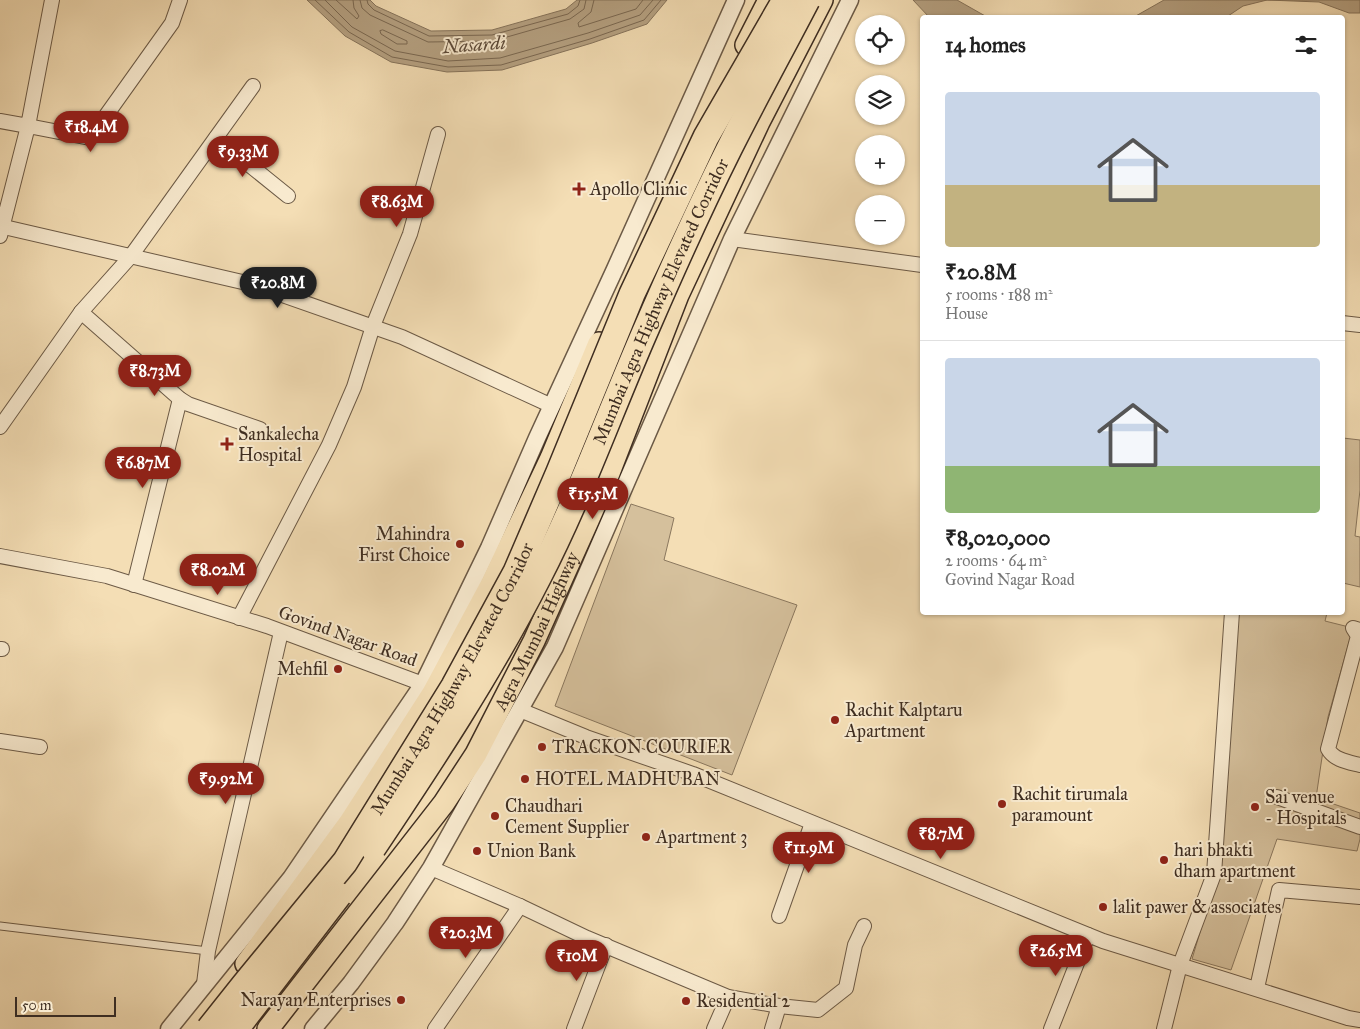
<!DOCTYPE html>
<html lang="en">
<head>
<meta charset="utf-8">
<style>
	body { margin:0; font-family:"IM FELL Great Primer",serif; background:#f2f2f2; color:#222; height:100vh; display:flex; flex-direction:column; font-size:19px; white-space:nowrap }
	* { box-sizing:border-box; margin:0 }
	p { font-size:16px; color:#767676 }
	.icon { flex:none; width:28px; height:28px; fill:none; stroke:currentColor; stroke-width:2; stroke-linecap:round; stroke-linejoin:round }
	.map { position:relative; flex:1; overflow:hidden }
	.panel { position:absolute; left:920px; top:15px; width:425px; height:600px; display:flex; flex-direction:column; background:#fff; border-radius:5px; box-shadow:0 1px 4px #0004 }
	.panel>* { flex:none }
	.tools { position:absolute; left:855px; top:15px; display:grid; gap:10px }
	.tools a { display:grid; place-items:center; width:50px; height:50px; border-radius:50%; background:#fff; box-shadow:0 1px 4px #0004; font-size:25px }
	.scale { position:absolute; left:15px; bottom:12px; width:101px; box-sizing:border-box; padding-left:5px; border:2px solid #3f2e21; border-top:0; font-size:14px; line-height:18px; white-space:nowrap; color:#3f2e21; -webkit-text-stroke:4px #f8eacf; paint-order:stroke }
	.price { position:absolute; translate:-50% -42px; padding:0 11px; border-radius:18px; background:#8f2418; color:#fff; font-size:16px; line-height:32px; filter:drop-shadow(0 1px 2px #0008) }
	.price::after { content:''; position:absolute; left:50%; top:30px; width:15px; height:11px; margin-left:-8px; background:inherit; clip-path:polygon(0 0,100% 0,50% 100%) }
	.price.on { background:#222; color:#fff }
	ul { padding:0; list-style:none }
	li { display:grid; align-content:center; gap:10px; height:265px; padding:0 25px }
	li+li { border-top:1px solid #e0e0e0 }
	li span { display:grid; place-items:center; height:155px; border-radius:5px; color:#555 }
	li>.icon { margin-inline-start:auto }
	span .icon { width:90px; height:90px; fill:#fffc; stroke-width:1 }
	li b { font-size:21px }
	h2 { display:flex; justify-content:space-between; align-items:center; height:60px; padding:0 25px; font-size:21px }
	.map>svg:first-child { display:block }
</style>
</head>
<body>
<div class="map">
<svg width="1360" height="1029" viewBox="0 0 1360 1029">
	<rect width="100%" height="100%" fill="#f4deb5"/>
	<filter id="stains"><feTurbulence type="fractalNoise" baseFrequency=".004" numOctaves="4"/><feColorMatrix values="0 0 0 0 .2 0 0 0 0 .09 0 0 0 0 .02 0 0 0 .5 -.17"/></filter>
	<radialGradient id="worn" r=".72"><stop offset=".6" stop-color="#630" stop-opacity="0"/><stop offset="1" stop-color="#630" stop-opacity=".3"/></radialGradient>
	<g fill="#d5c09c" stroke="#8a775e">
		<polygon points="1343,438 1360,440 1360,490 1355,536 1360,537 1360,587 1343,583"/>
		<polygon points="631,504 674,518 664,560 797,605 732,775 555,706"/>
		<polygon points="1236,613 1327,613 1325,621 1353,628 1328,717 1316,798 1360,813 1360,839 1357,851 1277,839 1231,970 1192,959 1213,889"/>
	</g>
	<g fill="#b6a283" stroke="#86745c">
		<polygon points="307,0 370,0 376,6 431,31 492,30 566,9 577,0 667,0 647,24 592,43 502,70 447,72 391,62 345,36"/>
		<polygon points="913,0 957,0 987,17 929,17"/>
		<polygon points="1164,0 1360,0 1360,13 1349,13 1319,2 1267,0 1243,6 1228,16 1221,17 1134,17"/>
	</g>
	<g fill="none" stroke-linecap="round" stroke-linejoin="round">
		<g stroke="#7a6852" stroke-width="1">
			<polyline points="315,0 349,32 392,57 448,67 501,65 590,39 644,20 661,0"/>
			<polyline points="325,0 352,27 395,51 448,61 500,58 588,33 640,15 653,0"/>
			<polyline points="336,0 357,19 359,16 354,8 353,0"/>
			<polyline points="360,0 362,8 370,15 428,42 493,41 570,19 584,9 586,0"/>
			<polyline points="367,0 368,4 374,10 429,36 492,35 568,14 578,6 580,0"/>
			<polyline points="594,0 591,12 578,23 579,27 636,9 643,0"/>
			<polygon points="383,30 407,41 407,44 397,44 381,34 380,31"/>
		</g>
		<g stroke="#6c5a46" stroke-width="9">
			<polyline id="service" points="0,926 208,951"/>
		</g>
		<g stroke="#6c5a46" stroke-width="16">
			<g id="minor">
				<polyline points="0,121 28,126 52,0"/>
				<polyline points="216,138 288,196"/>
				<polyline points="0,226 251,284 402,337 552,406"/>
				<polyline points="0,236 28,126 90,138 172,23 180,0"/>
				<polyline points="732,239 922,265"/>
				<polyline points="81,312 180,399 188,404 260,429"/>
				<polyline points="1342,323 1360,325"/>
				<polyline points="0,427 81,312 131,256 253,86"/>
				<polyline points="0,556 107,576 267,626 423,684"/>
				<polyline points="134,585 180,399"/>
				<polyline points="239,618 329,445 354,387 373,326 410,234 438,134"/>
				<path d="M1360,630l-7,-2 5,8 -30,113c6,11 20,13 32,16"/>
				<polyline points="0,649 2,649"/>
				<polyline points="520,710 586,737 693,774 1103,941 1348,1018 1360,1020"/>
				<polyline points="0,741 40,747"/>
				<polyline points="1277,797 1360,827"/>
				<polyline points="431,868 520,906 587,938 728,997 779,1006 818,1010 846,988 855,945 864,926"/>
				<polyline points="779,916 812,823"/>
				<polyline points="204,984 208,951 281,632"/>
				<polyline points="1257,988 1279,890 1360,897"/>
				<polyline points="435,1029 520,906"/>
				<polyline points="574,1029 606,945"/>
				<polyline points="714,1029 728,997"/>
				<polyline points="772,1029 779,1006"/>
				<polyline points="1051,1029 1088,935"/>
				<polyline points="1164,1029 1180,965 1214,874 1232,612"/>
			</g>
		</g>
		<g stroke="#6c5a46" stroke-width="19">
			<g id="tertiary">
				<polyline points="169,1029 291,878 423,684 489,548 537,438 615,269 736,0"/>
				<polyline points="313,1029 351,983 395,923 431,868 555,647 732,239 850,0"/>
			</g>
		</g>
		<g stroke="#3f2e21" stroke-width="24">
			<g id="primary">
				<polyline points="746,45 769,0"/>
				<polyline points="246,964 350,822 433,693 492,583 551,458 599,343"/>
				<path id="s1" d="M268,1029l176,-226 32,-49 58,-113 53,-118 22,-50 69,-178 81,-173 63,-122"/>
			</g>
		</g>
		<use href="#service" stroke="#f8eacf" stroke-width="7"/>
		<use href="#minor" stroke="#f8eacf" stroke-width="14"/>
		<use href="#tertiary" stroke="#f8eacf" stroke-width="16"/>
		<use href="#primary" stroke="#f4deb5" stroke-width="21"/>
		<g stroke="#3f2e21" stroke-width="28" stroke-linecap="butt">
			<g id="motorway-bridge">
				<path id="s2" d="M373,848c59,-88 117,-176 165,-270 42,-81 72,-167 109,-251 26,-60 53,-120 82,-178 25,-50 52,-99 78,-149"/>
				<path id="s3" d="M209,1029l35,-44 101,-123 109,-176 62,-114 43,-100 73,-178 74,-157 79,-137"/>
				<polyline points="236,1029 339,895"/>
			</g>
		</g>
		<use href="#motorway-bridge" stroke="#f4deb5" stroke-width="25"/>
	</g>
	<g fill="#8f2418" stroke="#f8eacf" stroke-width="2">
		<path d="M576.5 181.5h5v5h5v5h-5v5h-5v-5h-5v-5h5z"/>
		<path d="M224.5 436.5h5v5h5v5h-5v5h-5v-5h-5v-5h5z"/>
		<circle cx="460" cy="544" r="5"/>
		<circle cx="338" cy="669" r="5"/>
		<circle cx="835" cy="720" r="5"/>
		<circle cx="542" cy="747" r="5"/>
		<circle cx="525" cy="779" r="5"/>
		<circle cx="1002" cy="804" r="5"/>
		<circle cx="1255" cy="807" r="5"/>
		<circle cx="495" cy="816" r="5"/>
		<circle cx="646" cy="837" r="5"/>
		<circle cx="477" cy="851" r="5"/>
		<circle cx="1164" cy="860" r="5"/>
		<circle cx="1103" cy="907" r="5"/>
		<circle cx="401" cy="1000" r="5"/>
		<circle cx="686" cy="1001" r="5"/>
	</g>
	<g text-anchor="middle" stroke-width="4" stroke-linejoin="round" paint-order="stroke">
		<g font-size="18" fill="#3f2e21" stroke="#f8eacf" text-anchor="start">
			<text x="590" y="195">Apollo Clinic</text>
			<text x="238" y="440">Sankalecha<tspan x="238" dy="21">Hospital</tspan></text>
			<text x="450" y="540" text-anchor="end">Mahindra<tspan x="450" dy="21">First Choice</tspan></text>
			<text x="328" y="675" text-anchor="end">Mehfil</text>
			<text x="845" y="716">Rachit Kalptaru<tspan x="845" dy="21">Apartment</tspan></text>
			<text x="552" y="753">TRACKON COURIER</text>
			<text x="535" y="785">HOTEL MADHUBAN</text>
			<text x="1012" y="800">Rachit tirumala<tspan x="1012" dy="21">paramount</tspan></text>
			<text x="1265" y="803">Sai venue<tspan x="1265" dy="21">- Hospitals</tspan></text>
			<text x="505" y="812">Chaudhari<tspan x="505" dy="21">Cement Supplier</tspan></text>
			<text x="656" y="843">Apartment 3</text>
			<text x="1174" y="856">hari bhakti<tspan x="1174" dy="21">dham apartment</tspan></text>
			<text x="487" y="857">Union Bank</text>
			<text x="1113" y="913">lalit pawer &amp; associates</text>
			<text x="391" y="1006" text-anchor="end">Narayan Enterprises</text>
			<text x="696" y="1007">Residential 2</text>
		</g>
		<g font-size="18" fill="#3f2e21" stroke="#f8eacf">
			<text dy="6" stroke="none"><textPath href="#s2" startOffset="619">Mumbai Agra Highway Elevated Corridor</textPath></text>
			<text dy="6" stroke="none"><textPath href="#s1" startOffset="482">Agra Mumbai Highway</textPath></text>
			<text transform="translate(348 636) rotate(20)" y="6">Govind Nagar Road</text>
			<text dy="6" stroke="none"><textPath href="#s3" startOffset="428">Mumbai Agra Highway Elevated Corridor</textPath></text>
		</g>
		<g font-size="19" font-style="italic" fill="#5d4b3a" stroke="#f8eacf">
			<text transform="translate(474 44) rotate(-4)" y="7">Nasardi</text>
		</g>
	</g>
	<rect width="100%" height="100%" filter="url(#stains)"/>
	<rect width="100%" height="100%" fill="url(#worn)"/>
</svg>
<div class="tools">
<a><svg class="icon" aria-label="locate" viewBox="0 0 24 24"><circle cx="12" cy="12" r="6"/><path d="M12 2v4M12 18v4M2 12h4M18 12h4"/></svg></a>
<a><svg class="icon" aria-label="layers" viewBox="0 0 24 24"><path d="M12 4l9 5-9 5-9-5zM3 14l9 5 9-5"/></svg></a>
<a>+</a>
<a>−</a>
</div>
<div class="scale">50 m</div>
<b class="price" style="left:91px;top:153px">₹18.4M</b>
<b class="price" style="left:243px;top:178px">₹9.33M</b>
<b class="price" style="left:397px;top:228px">₹8.63M</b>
<b class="price on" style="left:278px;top:309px">₹20.8M</b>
<b class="price" style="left:155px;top:397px">₹8.73M</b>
<b class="price" style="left:143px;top:489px">₹6.87M</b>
<b class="price" style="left:593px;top:520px">₹15.5M</b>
<b class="price" style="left:218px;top:596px">₹8.02M</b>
<b class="price" style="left:226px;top:805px">₹9.92M</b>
<b class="price" style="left:941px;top:860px">₹8.7M</b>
<b class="price" style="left:809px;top:874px">₹11.9M</b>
<b class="price" style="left:466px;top:959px">₹20.3M</b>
<b class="price" style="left:1056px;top:977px">₹26.5M</b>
<b class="price" style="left:577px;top:982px">₹10M</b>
<section class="panel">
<h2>14 homes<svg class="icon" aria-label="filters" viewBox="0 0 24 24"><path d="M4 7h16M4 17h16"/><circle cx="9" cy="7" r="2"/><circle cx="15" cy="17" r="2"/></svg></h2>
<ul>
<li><span style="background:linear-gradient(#c9d6e8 60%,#c2b280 0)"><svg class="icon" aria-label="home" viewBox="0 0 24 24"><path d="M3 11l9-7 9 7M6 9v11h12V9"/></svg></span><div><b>₹20.8M</b><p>5 rooms · 188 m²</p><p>House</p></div></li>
<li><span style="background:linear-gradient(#c9d6e8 70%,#8fb573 0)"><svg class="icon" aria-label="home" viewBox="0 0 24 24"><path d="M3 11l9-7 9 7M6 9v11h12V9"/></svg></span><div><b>₹8,020,000</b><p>2 rooms · 64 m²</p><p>Govind Nagar Road</p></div></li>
</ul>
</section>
</div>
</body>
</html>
